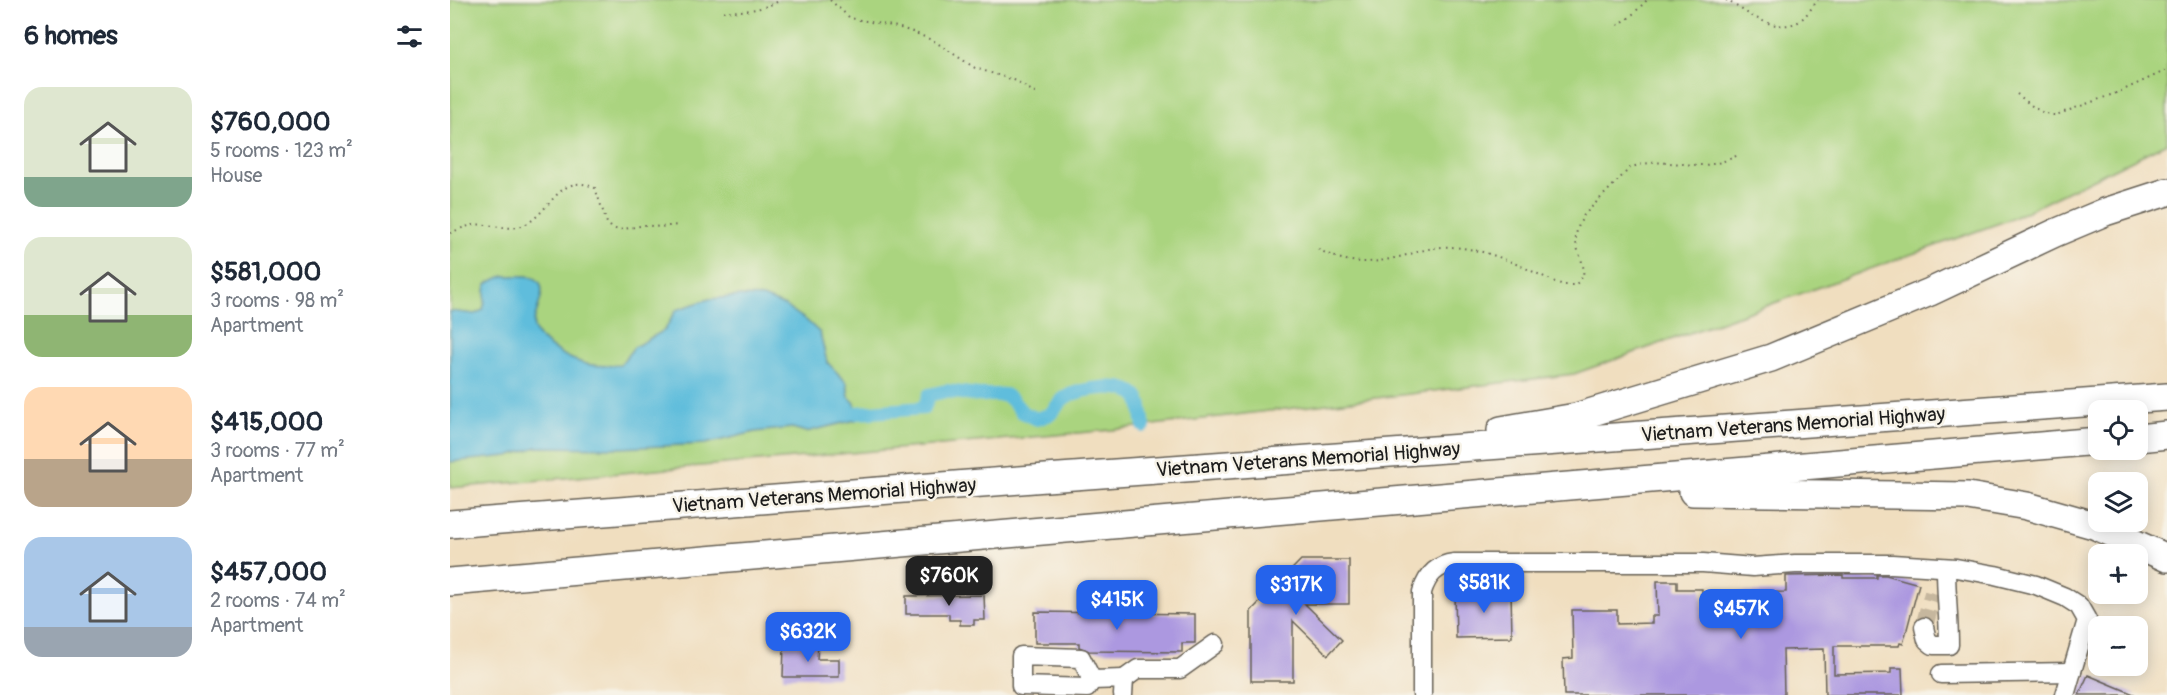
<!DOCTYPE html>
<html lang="en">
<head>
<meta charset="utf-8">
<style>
	body { margin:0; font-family:Pangolin,sans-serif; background:#f2f2f3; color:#1f2937; height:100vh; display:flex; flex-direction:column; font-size:22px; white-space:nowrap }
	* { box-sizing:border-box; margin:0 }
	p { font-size:20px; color:#747a83 }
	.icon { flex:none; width:33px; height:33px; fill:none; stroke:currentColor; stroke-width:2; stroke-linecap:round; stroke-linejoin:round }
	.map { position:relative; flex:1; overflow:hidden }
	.drawer { display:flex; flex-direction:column; background:#fff; width:450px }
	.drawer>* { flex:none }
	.buttons { position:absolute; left:1638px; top:400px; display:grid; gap:12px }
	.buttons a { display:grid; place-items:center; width:60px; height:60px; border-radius:12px; background:#fff; box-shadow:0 3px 15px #0003; font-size:30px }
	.price { position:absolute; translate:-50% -51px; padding:0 14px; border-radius:12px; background:#2563eb; color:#fff; font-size:20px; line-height:39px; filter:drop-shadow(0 2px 3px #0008) }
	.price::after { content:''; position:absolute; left:50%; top:36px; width:18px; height:14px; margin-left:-9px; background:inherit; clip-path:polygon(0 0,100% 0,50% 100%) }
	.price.on { background:#222; color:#fff }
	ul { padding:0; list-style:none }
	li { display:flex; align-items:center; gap:18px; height:150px; padding:0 24px }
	li span { display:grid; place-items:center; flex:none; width:168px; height:120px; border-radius:18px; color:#555 }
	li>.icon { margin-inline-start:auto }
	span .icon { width:72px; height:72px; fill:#fffc; stroke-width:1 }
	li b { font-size:26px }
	h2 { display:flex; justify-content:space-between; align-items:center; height:72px; padding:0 24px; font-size:26px }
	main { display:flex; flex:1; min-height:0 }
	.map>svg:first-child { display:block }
</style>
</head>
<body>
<main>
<section class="drawer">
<h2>6 homes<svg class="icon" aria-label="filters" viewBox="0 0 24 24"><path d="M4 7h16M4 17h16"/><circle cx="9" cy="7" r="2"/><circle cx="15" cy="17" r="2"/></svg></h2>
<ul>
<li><span style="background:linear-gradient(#dfe7d0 75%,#7fa58c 0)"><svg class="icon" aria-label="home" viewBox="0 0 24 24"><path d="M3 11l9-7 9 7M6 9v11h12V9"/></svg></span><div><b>$760,000</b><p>5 rooms · 123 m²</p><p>House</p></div></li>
<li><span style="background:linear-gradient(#dfe7d0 65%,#8fb573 0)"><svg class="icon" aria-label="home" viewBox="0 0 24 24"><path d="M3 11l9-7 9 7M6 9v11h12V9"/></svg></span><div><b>$581,000</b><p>3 rooms · 98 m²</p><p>Apartment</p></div></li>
<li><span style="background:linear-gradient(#ffd9b3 60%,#b9a48a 0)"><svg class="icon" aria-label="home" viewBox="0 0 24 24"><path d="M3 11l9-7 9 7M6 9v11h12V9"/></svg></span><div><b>$415,000</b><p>3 rooms · 77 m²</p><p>Apartment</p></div></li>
<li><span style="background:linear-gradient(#a9c7e8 75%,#9aa5b1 0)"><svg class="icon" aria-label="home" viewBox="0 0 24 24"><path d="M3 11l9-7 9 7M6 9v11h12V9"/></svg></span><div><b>$457,000</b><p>2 rooms · 74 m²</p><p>Apartment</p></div></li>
</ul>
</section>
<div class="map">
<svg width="1717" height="695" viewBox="0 0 1717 695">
	<rect width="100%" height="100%" fill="#f7f3e8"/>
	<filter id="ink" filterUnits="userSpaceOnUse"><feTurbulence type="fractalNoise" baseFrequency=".0167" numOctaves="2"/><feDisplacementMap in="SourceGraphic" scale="12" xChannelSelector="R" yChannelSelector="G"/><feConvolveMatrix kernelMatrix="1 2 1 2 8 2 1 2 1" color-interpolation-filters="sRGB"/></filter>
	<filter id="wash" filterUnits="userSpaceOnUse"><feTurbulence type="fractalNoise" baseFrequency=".008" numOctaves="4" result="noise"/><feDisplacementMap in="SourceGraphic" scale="24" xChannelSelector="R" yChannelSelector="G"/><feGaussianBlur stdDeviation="1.35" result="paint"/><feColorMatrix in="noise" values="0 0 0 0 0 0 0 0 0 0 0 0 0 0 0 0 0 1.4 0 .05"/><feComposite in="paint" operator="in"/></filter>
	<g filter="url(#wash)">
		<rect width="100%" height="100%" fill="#f0debf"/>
		<polygon fill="#aad47f" stroke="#63784e" stroke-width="1.5" points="0,0 1717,0 1717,143 1561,219 1124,374 662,430 0,488"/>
		<path fill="#5ebddc" stroke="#3d6c7c" stroke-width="1.5" d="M54,276c8,0 21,-1 28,1 23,8 -2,39 2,51 5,15 34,31 49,35 11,4 25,3 37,2l14,-18 31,-17 11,-20 33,-11 32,-3 22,1 22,9 21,14 14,13 7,29 20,21 2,14 6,6 2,10 -1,7 -50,12 -14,-4 -37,4 -50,12 -86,4 -82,-1 -29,9 -58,6v-151l25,3 8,-4c7,-23 -8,-24 21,-34z"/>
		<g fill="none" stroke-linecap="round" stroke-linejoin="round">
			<path stroke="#5ebddc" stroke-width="14" d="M407,413l67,-5 5,-13 17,-4 32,4h27l7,5 10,12 15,7c4,-2 10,-3 13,-5 6,-5 9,-13 16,-17 15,-9 62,-16 72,1 4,6 4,20 6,28"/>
		</g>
		<g id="blocks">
			<g fill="#ac98e0">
				<polygon points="851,560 899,560 899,604 855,604 892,640 878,655 843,621 843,681 801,681 801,611"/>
				<polygon points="1393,575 1393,578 1427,578 1427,575 1436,575 1469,584 1453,644 1450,643 1449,646 1384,646 1384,674 1441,673 1441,668 1452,668 1453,695 1375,695 1374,649 1333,650 1334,695 1114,695 1113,659 1123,658 1122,610 1167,610 1167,624 1202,623 1202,616 1208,616 1207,581 1227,581 1227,589 1252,589 1253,621 1276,621 1276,593 1336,592 1336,576"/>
				<polygon points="1061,591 1062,637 1006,638 1005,592"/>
				<polygon points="534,595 535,620 524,620 524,625 510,625 510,620 499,620 499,614 456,614 456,596"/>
				<polygon points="585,612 745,614 745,643 732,643 732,652 639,651 629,647 629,643 585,643"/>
				<polygon points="334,645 368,645 367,659 389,659 389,677 333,677"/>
				<polygon points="1638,675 1686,695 1629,695"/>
			</g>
		</g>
	</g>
	<g filter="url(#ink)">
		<use href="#blocks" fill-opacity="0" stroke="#666055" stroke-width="1.5"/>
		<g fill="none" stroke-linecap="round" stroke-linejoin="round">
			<polyline stroke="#c6b79e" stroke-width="18" stroke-dasharray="18 9" stroke-linecap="butt" points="1474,627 1483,593"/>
			<g stroke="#666055" stroke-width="21">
				<g id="minor">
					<path d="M1474,627l3,13 6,5h16c0,-26 -3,-51 -3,-77"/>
					<polygon points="571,656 631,658 642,680 637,688 571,686"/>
					<polyline points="1491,674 1622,672"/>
					<polyline points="674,679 688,669 730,669 765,644"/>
					<polyline points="642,680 674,679 673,695"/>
					<path d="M972,695v-103c5,-16 14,-27 32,-29h249l50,4 42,-3h97l64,4 39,7 41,10 29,12 14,9 8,14 -22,75"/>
				</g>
			</g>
			<g stroke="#666055" stroke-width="30">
				<g id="highway">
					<polyline points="1051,430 1126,417 1321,358 1480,292 1605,233 1655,212 1717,192"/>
					<polyline points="1688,438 1717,435"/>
					<polyline points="1243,492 1518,496 1577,506 1644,525 1717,558"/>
					<polyline points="0,524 596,478 1717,397"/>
					<path d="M0,582c549,-49 1099,-93 1648,-141"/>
				</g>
			</g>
			<g stroke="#666055" stroke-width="2" stroke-dasharray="1.5 4.5" stroke-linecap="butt">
				<polyline points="380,0 400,18 447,27 463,32 484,41 525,68 567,81 588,95"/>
				<path d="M1276,0c21,12 47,34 72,22 8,-5 14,-15 20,-22"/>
				<path d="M273,11c21,1 39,-1 58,-11"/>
				<polyline points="1168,25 1180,17 1197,0"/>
				<path d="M1567,94c12,9 24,22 39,21l63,-23 48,-22"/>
				<path d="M0,233c12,-5 22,-10 36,-8 10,1 21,4 32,2 31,-7 39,-58 77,-39l12,35 5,5 7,2 26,-5 14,2 20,-2"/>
				<path d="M868,249c32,18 57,15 92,5 14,-4 27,-8 41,-7 38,2 70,19 104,35l9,3h10c19,-11 4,-27 2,-43 -1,-10 3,-18 8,-27l46,-47c23,-10 47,-3 71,-3 13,0 25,-4 37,-10"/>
			</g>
			<use href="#minor" stroke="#fff" stroke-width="18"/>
			<use href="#highway" stroke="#fff" stroke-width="27"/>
		</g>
	</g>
	<g text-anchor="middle" stroke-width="5" stroke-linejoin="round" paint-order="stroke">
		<g font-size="20" fill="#1c1c1c" stroke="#f7f3e8">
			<text transform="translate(1343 424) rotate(-4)" y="7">Vietnam Veterans Memorial Highway</text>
			<text transform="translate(858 459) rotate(-4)" y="7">Vietnam Veterans Memorial Highway</text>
			<text transform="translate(374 495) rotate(-4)" y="7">Vietnam Veterans Memorial Highway</text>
		</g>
	</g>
</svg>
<div class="buttons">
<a><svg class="icon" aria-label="locate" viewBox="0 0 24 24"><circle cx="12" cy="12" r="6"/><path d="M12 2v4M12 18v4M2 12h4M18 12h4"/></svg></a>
<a><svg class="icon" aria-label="layers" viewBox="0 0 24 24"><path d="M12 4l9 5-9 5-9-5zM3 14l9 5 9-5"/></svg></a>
<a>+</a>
<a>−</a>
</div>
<b class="price on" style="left:499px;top:607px">$760K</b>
<b class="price" style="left:1034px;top:614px">$581K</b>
<b class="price" style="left:846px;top:616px">$317K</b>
<b class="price" style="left:667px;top:631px">$415K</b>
<b class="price" style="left:1291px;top:640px">$457K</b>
<b class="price" style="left:358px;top:663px">$632K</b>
</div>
</main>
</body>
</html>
